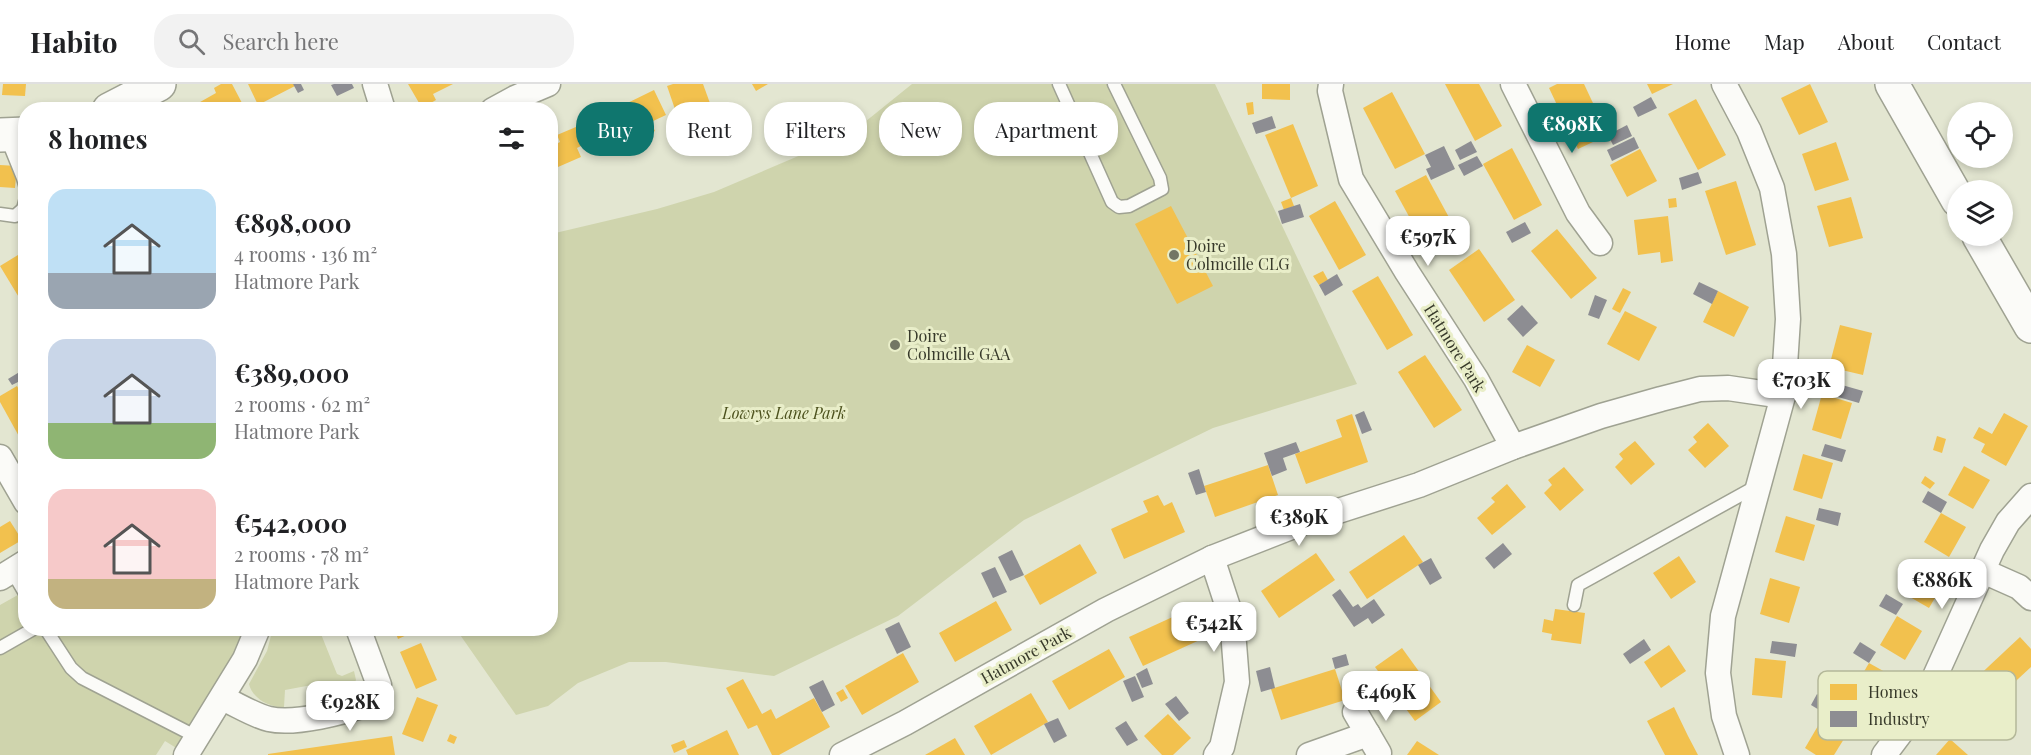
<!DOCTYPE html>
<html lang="en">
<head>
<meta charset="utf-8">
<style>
	body { margin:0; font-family:"Playfair Display",serif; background:#f2f2f2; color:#202124; height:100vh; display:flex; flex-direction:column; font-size:22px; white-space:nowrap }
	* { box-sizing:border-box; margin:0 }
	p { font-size:20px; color:#757577 }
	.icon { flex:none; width:33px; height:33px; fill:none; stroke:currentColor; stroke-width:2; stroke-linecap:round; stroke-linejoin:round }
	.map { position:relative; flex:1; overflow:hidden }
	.side { position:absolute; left:18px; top:18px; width:540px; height:534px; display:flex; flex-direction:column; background:#fff; border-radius:24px; box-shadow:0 3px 9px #0003 }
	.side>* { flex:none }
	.top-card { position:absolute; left:576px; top:18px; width:570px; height:54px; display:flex; gap:12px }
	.controls { position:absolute; left:1947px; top:18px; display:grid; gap:12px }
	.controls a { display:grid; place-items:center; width:66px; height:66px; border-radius:50%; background:#fff; box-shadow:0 3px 9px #0003; font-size:30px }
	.price { position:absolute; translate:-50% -51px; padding:0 14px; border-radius:12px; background:#fff; color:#222; font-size:20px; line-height:39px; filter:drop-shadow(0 2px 3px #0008) }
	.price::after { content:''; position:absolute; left:50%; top:36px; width:18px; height:14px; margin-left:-9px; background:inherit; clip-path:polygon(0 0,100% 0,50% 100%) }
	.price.on { background:#0f766e; color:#fff }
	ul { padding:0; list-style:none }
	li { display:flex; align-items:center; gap:18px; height:150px; padding:0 30px }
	li span { display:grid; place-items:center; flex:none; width:168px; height:120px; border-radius:18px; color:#555 }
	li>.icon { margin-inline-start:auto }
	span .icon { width:72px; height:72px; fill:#fffc; stroke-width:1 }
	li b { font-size:26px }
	h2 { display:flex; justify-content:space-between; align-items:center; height:72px; padding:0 30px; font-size:26px }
	.tag { padding:0 21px; border-radius:24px; background:#fff; box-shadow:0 3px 9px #0003; font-size:21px; line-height:54px }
	.tag.on { background:#0f766e; color:#fff }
	header { display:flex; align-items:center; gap:36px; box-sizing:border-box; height:84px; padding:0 30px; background:#fff; border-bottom:2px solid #e0e0e0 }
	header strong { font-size:28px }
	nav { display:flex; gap:33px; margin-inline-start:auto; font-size:21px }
	.search { width:420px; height:54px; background:#f2f2f2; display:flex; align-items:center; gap:15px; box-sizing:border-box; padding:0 21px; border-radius:24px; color:#757577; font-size:22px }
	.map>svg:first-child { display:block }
</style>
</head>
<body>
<header>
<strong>Habito</strong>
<div class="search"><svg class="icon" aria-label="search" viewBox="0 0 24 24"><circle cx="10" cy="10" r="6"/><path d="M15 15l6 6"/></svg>Search here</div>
<nav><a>Home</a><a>Map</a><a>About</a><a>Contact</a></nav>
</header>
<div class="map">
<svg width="2031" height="671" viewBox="0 0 2031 671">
	<rect width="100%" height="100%" fill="#e3e6d1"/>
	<g fill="#cfd4ad">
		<polygon points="912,0 1215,0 1357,300 1213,344 1024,436 898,532 774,592 666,578 629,578 578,599 548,622 516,631 456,545 550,544 551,150 657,125 714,108 850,50"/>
		<polygon points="25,507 26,544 245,545 238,568 178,665 165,657 156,671 0,671 0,521"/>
		<path d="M273,544l46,1 18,45 5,2 12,-5 2,9c-5,10 -9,14 -20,16l-3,-15 -48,9 -1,17c-14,1 -32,-9 -35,-23l18,-33z"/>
	</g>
	<g fill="#f2c14e">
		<polygon points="3,0 26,0 25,12 2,11"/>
		<polygon points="221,0 232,0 242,19 231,26 186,26 216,9 214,4"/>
		<polygon points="248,0 293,0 295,2 258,21"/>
		<polygon points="408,0 453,0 433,10 436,16 422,24"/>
		<polygon points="673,0 703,0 711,22 678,34 667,2"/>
		<polygon points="752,0 768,0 756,7"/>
		<polygon points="1262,0 1290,0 1290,16 1262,15"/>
		<polygon points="1445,0 1479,0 1502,42 1475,57"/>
		<polygon points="1557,0 1584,0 1608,51 1578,65 1549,4"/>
		<polygon points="1647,0 1673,0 1652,10"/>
		<polygon points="1810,0 1828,38 1799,51 1781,14"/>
		<polygon points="654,6 666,31 651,38 655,47 639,55 634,45 619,52 607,29"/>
		<polygon points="1392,8 1425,70 1395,85 1363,24"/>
		<polygon points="1696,15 1726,71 1698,86 1668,30"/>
		<polygon points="1253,18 1254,30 1248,31 1246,19"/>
		<polygon points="583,40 591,57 577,64 581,73 558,83 550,66 550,63 560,58 557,51"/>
		<polygon points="1293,40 1318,102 1291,114 1265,51"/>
		<polygon points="1836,58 1849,96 1815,107 1802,70"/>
		<polygon points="1512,64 1542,121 1514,136 1483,80"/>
		<polygon points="1640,65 1657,97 1627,113 1610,81"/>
		<polygon points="0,81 17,82 15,104 0,103"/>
		<polygon points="1426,91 1458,150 1428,167 1395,107"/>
		<polygon points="1736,97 1756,161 1726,171 1705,107"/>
		<polygon points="1851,113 1863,154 1829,163 1817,122"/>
		<polygon points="1291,114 1294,122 1284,126 1281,118"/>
		<polygon points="1676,114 1677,123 1669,124 1668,115"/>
		<polygon points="1335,117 1366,171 1339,186 1309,132"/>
		<polygon points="1171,122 1213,202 1177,220 1135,140"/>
		<polygon points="1668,132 1673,177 1661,179 1660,168 1638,171 1634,136"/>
		<polygon points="1557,145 1597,194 1571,215 1531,167"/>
		<polygon points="1479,165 1515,216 1484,238 1449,186"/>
		<polygon points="18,171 26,183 26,225 0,182"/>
		<polygon points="1323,187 1328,196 1319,201 1313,192"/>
		<polygon points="1378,192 1413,251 1387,266 1352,207"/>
		<polygon points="1623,204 1631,208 1620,229 1612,225"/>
		<polygon points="1718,207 1749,223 1734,253 1703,238"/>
		<polygon points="1625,227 1657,243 1639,277 1607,260"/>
		<polygon points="1840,241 1872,249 1863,291 1829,283"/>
		<polygon points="1527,261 1555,276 1540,303 1512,288"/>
		<polygon points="1425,271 1462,326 1434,344 1398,288"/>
		<polygon points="17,302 26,318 26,365 0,318 0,312"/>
		<polygon points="1822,310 1852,319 1841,355 1812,346"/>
		<polygon points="2004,329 2028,342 2006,382 1981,368 1985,360 1973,354 1979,343 1992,350"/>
		<polygon points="1352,330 1368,378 1306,400 1295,370 1342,353 1336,336"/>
		<polygon points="1708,339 1729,362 1705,384 1688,366 1697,358 1693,353"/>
		<polygon points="1937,352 1946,355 1942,369 1933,366"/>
		<polygon points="1635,357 1655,380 1631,401 1615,383 1623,375 1619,370"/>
		<polygon points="1803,370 1833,379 1822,415 1793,406"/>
		<polygon points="1268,381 1278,411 1215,433 1204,402"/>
		<polygon points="1964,382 1990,396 1973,425 1948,411"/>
		<polygon points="1564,383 1584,406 1560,427 1544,409 1552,401 1548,396"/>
		<polygon points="1925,392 1935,399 1930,405 1921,399"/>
		<polygon points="1507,400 1526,423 1492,451 1477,434 1495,418 1491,414"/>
		<polygon points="1158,411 1164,422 1172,418 1185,448 1124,475 1111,445 1148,428 1143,417"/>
		<polygon points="1941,429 1966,443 1949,473 1924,458"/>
		<polygon points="1786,432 1815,441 1804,477 1775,468"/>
		<polygon points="10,437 22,456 0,469 0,443"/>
		<polygon points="1404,451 1423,478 1367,515 1349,488"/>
		<polygon points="1080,460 1097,489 1040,521 1024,492"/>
		<polygon points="1316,469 1335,496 1279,534 1261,507"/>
		<polygon points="1679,472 1696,498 1671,515 1653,489"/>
		<polygon points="1920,480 1946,495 1929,524 1903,509"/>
		<polygon points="1770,494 1800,503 1789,539 1760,530"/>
		<polygon points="996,517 1012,546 955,578 939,549"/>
		<polygon points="1190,525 1204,554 1143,582 1129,553"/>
		<polygon points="1555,525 1585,529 1581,560 1551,556 1552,550 1542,548 1544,535 1553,537"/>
		<polygon points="1897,532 1922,547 1905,576 1880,561"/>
		<polygon points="394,544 422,544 398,555"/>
		<polygon points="2020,553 2031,565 2031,583 1992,619 1972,598"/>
		<polygon points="421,559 437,596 416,605 400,568"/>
		<polygon points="1669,561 1686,587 1661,604 1644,578"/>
		<polygon points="1402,564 1441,618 1415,637 1375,583"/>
		<polygon points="1109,565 1125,593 1069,626 1052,597"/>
		<polygon points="903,569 919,598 862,631 845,602"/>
		<polygon points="1755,574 1786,577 1782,614 1752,611"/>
		<polygon points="1869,579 1894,593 1877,623 1852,608"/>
		<polygon points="1335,585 1345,616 1281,636 1271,605"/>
		<polygon points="743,595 762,630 771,625 776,635 814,614 830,643 779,671 772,671 757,641 748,645 726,604"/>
		<polygon points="843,605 848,614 841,618 836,609"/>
		<polygon points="1031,609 1048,638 991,671 974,642"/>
		<polygon points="417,613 438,621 423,658 402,650"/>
		<polygon points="1674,623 1688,652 1698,671 1665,671 1647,637"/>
		<polygon points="1168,630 1191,654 1173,671 1162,671 1144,652"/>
		<polygon points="1822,635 1847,650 1834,671 1816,671 1805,664"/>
		<polygon points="727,646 739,671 688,671 686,666"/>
		<polygon points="450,650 457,653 454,660 447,657"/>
		<polygon points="392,652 395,671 268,671 268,670"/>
		<polygon points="955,654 965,671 925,671"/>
		<polygon points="1950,655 1968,671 1936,671"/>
		<polygon points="684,656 687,663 674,669 671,661"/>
		<polygon points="1417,657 1439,671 1407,671"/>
	</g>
	<g fill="#8d8d92">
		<polygon points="293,0 301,0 304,6 298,9"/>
		<polygon points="334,0 352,0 354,4 337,12 331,1"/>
		<polygon points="1651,13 1657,24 1638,33 1633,23"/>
		<polygon points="1272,32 1276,44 1256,50 1252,39"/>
		<polygon points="1627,41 1632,52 1613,61 1608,51"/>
		<polygon points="1634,53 1639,64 1612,77 1607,66"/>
		<polygon points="1471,57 1477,68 1460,76 1455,66"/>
		<polygon points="1444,62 1455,85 1431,96 1426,85 1431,83 1425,71"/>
		<polygon points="1477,72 1483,82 1464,92 1458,81"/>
		<polygon points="1698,88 1702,99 1682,106 1679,94"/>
		<polygon points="1300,120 1304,133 1282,140 1278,127"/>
		<polygon points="1525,138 1531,149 1512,159 1506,148"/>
		<polygon points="1337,190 1343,201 1325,212 1319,201"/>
		<polygon points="1699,198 1718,207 1712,220 1693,210"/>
		<polygon points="1595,211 1607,216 1599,235 1588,231"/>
		<polygon points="1522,221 1538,239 1523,253 1507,235"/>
		<polygon points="26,284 26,294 12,301 8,295"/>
		<polygon points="1842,301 1863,307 1859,319 1838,313"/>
		<polygon points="1364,327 1372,346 1362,350 1355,331"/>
		<polygon points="1296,358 1300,368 1283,374 1287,386 1272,392 1264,369"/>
		<polygon points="1825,360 1846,366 1842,378 1821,372"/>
		<polygon points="1199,385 1206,408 1196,411 1188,389"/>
		<polygon points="1928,407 1947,418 1941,429 1922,418"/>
		<polygon points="1819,424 1841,429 1838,442 1816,436"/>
		<polygon points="1503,459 1512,470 1494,485 1485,474"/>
		<polygon points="1012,466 1024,491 1010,497 998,473"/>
		<polygon points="1431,474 1442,494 1430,501 1418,481"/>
		<polygon points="995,483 1007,508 993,514 981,489"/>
		<polygon points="1340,505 1353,523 1358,520 1361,524 1374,515 1385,531 1372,540 1368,534 1354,543 1332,511"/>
		<polygon points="1886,510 1903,520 1896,531 1879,522"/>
		<polygon points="899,538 911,563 897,570 885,545"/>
		<polygon points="1644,555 1651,566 1630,580 1623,570"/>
		<polygon points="1772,557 1797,560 1795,573 1770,569"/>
		<polygon points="1860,558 1876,568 1869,579 1853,569"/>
		<polygon points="1346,570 1349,581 1335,585 1332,574"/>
		<polygon points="1270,583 1275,604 1261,608 1256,587"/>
		<polygon points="1147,584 1153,600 1142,604 1136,590"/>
		<polygon points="1135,592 1144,613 1132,618 1123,597"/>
		<polygon points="823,596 835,621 822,628 809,603"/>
		<polygon points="1817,610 1833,620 1826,630 1811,621"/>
		<polygon points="1176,612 1189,629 1179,637 1165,620"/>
		<polygon points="1058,634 1067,652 1054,659 1044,640"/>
		<polygon points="1126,637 1138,656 1127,662 1115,644"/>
	</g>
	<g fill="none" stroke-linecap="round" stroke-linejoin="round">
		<g stroke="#9fa292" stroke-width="15">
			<g id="lane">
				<polyline points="1059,0 1112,118 1119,123 1129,122 1162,105 1160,94 1114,0"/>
				<polyline points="6,52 23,94 26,104"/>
				<polyline points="0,130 15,132 23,125 26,114"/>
				<polyline points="12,487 26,511"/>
				<polyline points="1574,521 1578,501 1757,402"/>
				<polyline points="45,544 71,584 82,594 197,653"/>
				<polyline points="0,564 35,544"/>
			</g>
		</g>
		<g stroke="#9fa292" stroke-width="27">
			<g id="street">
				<polyline points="375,0 383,26"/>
				<polyline points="1331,0 1330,7 1351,95 1407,188 1476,295 1513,363"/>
				<polyline points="1513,0 1578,129 1600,159"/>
				<polyline points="1724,0 1749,47 1772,104 1784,170 1788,235 1783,312 1723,532 1718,589 1724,632 1737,671"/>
				<polyline points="493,26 515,14 548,0"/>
				<polyline points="0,373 26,418"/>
				<polyline points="1212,474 1228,523 1233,547 1237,598 1222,663 1216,671"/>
				<polyline points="1983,487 2019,503 2031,514"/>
				<polyline points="0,494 26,478"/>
				<path d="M222,614c14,6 33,18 47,21 26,6 76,-7 101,-16l9,-18 -21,-57"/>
				<polyline points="1355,628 1379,669"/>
				<polyline points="186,671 245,575 258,544"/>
				<polyline points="842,671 905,639 1106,526 1212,474 1304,438 1419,401 1513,363 1601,332 1661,315 1700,305 1728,304 1783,312"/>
				<polyline points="1309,671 1368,650"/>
				<polyline points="1884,671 1923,619 1992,466 2008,438 2031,412"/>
			</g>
		</g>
		<g stroke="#9fa292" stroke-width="36">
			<g id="secondary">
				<polyline points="1892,0 1958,116"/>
				<polyline points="109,26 159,0"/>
				<polyline points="0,51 26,50"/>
				<polyline points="1979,152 2031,242"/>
			</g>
		</g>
		<use href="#lane" stroke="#fbfbf8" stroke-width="12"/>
		<use href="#street" stroke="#fbfbf8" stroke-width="24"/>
		<use href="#secondary" stroke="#fbfbf8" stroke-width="33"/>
	</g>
	<g fill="#737664" stroke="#e9eec9" stroke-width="2">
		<circle cx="1174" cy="171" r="6"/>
		<circle cx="895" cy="261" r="6"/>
	</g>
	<g text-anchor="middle" stroke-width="6" stroke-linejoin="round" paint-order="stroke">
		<g font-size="16" fill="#37392a" stroke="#e9eec9" text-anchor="start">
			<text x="1186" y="168">Doire<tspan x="1186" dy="18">Colmcille CLG</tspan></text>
			<text x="907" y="258">Doire<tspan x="907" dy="18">Colmcille GAA</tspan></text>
		</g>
		<g font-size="16" fill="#37392a" stroke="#e9eec9">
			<text transform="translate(1455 264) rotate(58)" y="6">Hatmore Park</text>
			<text transform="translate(1026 571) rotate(-29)" y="6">Hatmore Park</text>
		</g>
		<g font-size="16" font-style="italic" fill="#4c511d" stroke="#e9eec9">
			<text x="784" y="335">Lowrys Lane Park</text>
		</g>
	</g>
	<rect x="1818" y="587" width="198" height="69" rx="9" fill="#e9eec9" stroke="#b4b899" stroke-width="1.5"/>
	<rect x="1830" y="600" width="27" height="16" fill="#f2c14e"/>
	<rect x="1830" y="627" width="27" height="16" fill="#8d8d92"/>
	<g font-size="16" fill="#37392a">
		<text x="1868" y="614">Homes</text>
		<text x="1868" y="641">Industry</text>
	</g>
</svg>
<div class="controls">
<a><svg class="icon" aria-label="locate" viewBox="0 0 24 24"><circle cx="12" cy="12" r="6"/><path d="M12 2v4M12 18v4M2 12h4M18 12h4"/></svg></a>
<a><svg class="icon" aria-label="layers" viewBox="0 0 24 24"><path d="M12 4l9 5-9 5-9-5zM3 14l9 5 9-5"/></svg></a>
</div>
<b class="price on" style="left:1572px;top:70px">€898K</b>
<b class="price" style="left:1428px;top:183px">€597K</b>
<b class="price" style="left:1801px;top:326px">€703K</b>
<b class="price" style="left:1299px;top:463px">€389K</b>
<b class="price" style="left:1942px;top:526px">€886K</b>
<b class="price" style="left:1214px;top:569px">€542K</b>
<b class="price" style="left:1386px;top:638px">€469K</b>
<b class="price" style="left:350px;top:648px">€928K</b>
<div class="top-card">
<a class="tag on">Buy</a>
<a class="tag">Rent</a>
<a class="tag">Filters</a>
<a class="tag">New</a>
<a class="tag">Apartment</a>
</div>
<section class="side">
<h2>8 homes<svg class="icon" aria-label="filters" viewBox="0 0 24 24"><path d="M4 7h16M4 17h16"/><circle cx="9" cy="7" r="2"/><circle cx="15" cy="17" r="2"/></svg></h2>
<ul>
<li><span style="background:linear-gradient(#bfe0f5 70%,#9aa5b1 0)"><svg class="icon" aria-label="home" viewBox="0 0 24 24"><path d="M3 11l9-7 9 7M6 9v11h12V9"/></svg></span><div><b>€898,000</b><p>4 rooms · 136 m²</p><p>Hatmore Park</p></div></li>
<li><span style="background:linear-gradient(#c9d6e8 70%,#8fb573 0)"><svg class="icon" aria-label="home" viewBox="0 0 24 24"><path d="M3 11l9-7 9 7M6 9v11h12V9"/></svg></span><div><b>€389,000</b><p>2 rooms · 62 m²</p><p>Hatmore Park</p></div></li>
<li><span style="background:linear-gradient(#f6c9c9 75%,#c2b280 0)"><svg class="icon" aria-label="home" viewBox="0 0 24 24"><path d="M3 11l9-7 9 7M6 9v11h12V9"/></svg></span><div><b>€542,000</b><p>2 rooms · 78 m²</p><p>Hatmore Park</p></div></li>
</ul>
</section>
</div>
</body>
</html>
